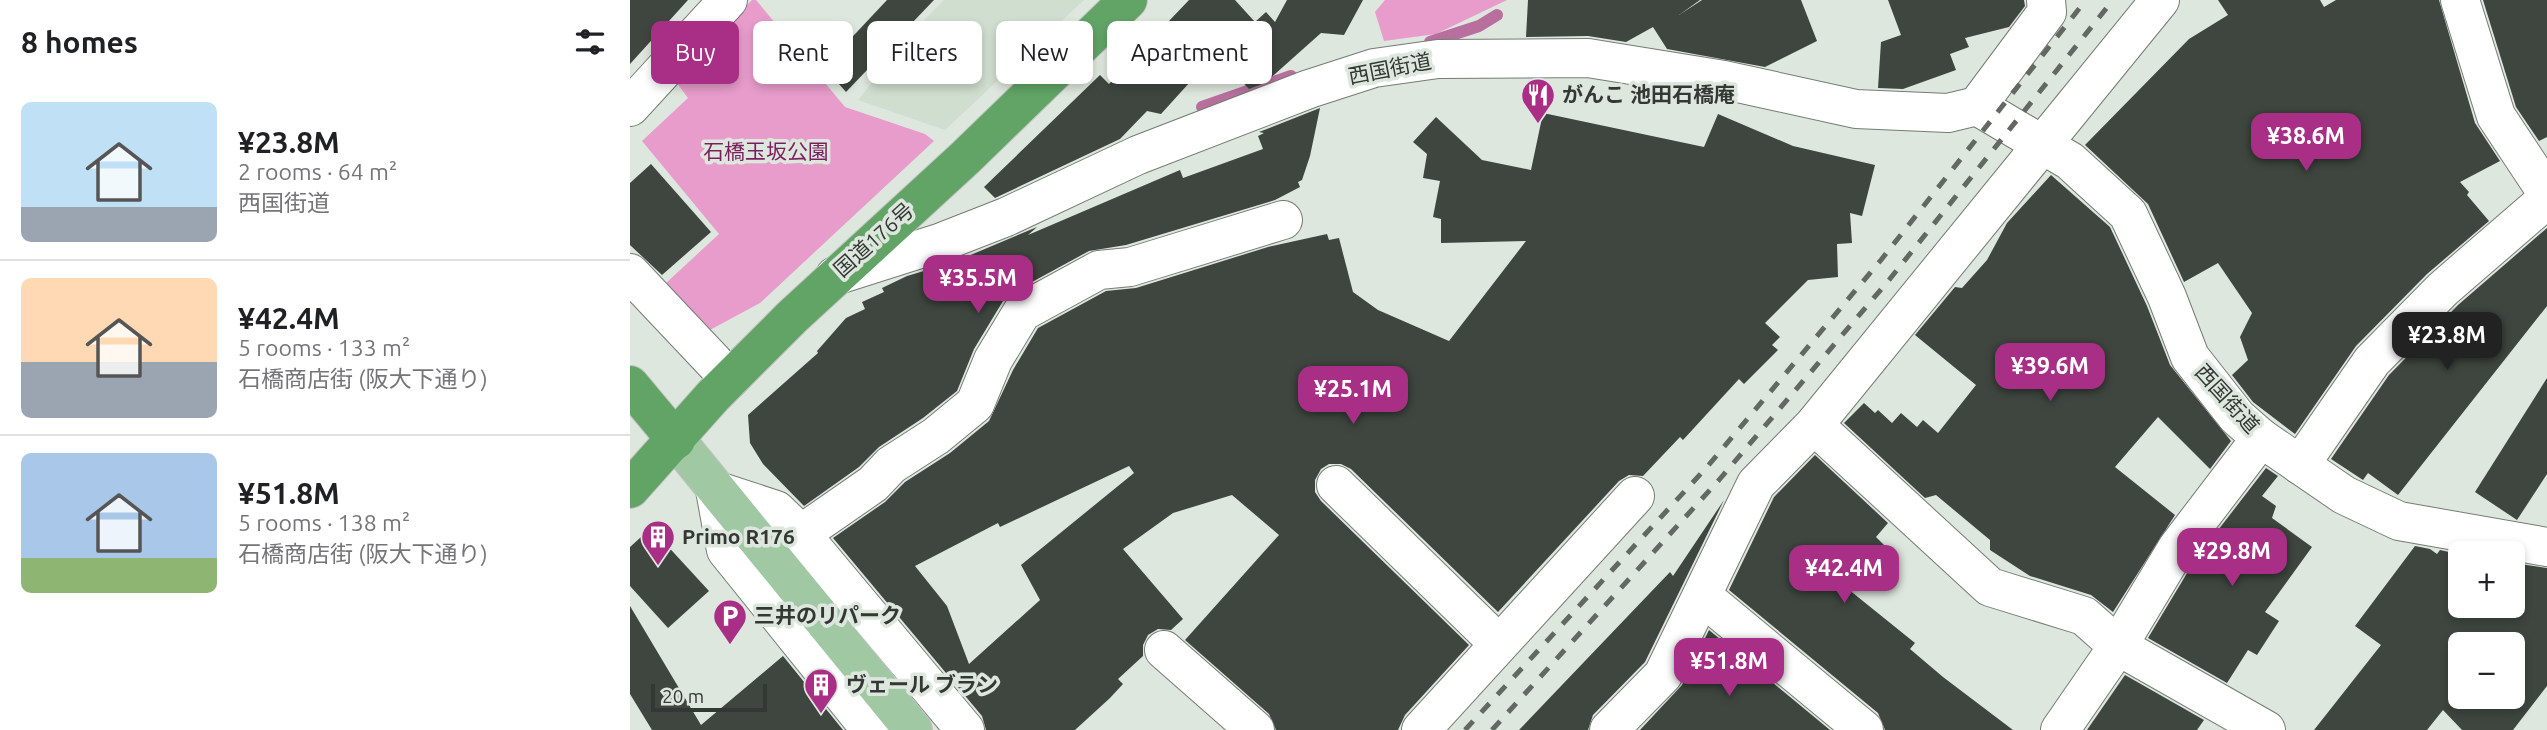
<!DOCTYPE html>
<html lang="en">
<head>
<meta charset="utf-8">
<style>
	body { margin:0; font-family:Ubuntu,"Noto Sans JP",sans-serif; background:#f2f2f2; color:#202124; height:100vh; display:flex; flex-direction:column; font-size:26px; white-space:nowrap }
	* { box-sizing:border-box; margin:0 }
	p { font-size:23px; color:#757577 }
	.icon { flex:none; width:38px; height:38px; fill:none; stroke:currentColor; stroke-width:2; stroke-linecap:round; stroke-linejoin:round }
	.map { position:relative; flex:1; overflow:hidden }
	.side { display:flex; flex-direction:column; background:#fff; width:630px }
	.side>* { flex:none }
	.hud { position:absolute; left:21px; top:21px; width:665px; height:63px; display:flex; gap:14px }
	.controls { position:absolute; left:1818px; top:541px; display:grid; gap:14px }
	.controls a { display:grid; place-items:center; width:77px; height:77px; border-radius:10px; background:#fff; box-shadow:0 4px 10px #0003; font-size:35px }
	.scale { position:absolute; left:21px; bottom:18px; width:116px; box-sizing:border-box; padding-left:7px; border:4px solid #343834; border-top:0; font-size:19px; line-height:24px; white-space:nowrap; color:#343834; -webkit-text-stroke:5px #dee7de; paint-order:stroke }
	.price { position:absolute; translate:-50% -60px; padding:0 16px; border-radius:14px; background:#a82f85; color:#fff; font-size:23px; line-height:46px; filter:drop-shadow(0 2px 4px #0008) }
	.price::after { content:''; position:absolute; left:50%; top:42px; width:21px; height:16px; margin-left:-10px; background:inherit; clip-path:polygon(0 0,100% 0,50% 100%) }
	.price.active { background:#222; color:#fff }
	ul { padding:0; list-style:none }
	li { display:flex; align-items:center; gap:21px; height:175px; padding:0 21px }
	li+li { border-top:2px solid #e0e0e0 }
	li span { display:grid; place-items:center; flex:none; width:196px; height:140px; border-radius:10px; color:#555 }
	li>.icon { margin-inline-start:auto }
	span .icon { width:84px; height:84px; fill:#fffc; stroke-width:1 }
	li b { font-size:30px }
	h2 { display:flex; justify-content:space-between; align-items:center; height:84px; padding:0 21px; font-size:30px }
	.pill { padding:0 24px; border-radius:10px; background:#fff; box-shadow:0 4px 10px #0003; font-size:24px; line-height:63px }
	.pill.active { background:#a82f85; color:#fff }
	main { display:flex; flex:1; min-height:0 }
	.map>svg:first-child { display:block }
</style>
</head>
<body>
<main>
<section class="side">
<h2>8 homes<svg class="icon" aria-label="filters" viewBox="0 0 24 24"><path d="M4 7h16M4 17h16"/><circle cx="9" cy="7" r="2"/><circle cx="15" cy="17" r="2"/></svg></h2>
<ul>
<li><span style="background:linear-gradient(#bfe0f5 75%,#9aa5b1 0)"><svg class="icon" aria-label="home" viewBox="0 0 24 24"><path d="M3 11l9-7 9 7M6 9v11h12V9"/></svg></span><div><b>¥23.8M</b><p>2 rooms · 64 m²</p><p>西国街道</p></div></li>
<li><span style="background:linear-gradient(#ffd9b3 60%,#9aa5b1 0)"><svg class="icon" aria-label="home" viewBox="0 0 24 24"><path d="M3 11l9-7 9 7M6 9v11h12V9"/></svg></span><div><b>¥42.4M</b><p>5 rooms · 133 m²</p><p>石橋商店街 (阪大下通り)</p></div></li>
<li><span style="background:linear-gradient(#a9c7e8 75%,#8fb573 0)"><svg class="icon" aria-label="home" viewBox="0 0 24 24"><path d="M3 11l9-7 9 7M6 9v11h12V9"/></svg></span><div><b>¥51.8M</b><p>5 rooms · 138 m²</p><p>石橋商店街 (阪大下通り)</p></div></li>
</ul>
</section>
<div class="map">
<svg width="1917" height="730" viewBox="0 0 1917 730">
	<rect width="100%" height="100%" fill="#dee7de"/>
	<polygon fill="#cfdecf" points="314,0 454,0 315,130 228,100 285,29"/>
	<g fill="#e79ccb">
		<polygon points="122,0 126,0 215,107 295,134 304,141 130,303 78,331 35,284 89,234 12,141 58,98 44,79"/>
		<polygon points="755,0 877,0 806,34 754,41 745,12"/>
	</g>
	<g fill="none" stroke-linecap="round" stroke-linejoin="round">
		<g stroke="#b96f9e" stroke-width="12">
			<polyline points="800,42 849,26 867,15"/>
			<polyline points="572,107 661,76"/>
		</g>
	</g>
	<g fill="#3e463f" fill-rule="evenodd">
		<polygon points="0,0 58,0 0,64"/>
		<polygon points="257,0 304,0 216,92 194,67"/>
		<polygon points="559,0 605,0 625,22 636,12 645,22 657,0 733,0 714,35 691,33 635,83 619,89 605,74 600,59 580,81 570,71 531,114 517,111 490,139 365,198 354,187 470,75 479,84"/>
		<polygon points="898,0 1070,0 1049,15 1072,0 1171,0 1187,41 1135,67 1037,49 1023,27 996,42 958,36 896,37"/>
		<polygon points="1258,0 1394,0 1395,6 1379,27 1335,38 1339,47 1320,54 1326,70 1273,89 1248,88 1251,42 1271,35"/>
		<polygon points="1588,0 1690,0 1694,7 1706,0 1809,0 1845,123 1870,161 1830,182 1839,192 1837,195 1859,221 1797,274 1726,346 1665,434 1623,402 1602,375 1618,360 1610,337 1622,313 1588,263 1554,282 1518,204 1455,145 1559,39 1598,15"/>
		<polygon points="1853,0 1917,0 1917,137 1909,141 1886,107"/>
		<polygon points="690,108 680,156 672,180 668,182 670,187 645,200 496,245 459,251 382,293 373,301 344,349 327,391 293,418 249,447 229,467 174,506 133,464 120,443 118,415 188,353 187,351 216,318 235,309 232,302 254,292 252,288 277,276 324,262 407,227 398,235 550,170 553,178 633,149 628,136 634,133 629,132"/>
		<path d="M913,113l161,34 14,-33 75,32 82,19 -13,51 -12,-3 2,30 -15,1 1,33 -30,3 -43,43 15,14 -8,8 6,5 -34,34 -5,-5 -56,61 -3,-3 -37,39 -14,-1 -10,6 -121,131 -147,-143 -10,-5h-12l-8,5 -6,11v12l6,9 148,144 -64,70 -7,15h-122l-7,-16 -84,-74 94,-105 -47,-40 -59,18 -50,36 60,70 -12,11 -13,-1 -10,6 -5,10v11l-25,23 5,5 -13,14 -35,32h-89l-4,-14 -149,-178 52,-36 20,-20 45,-29 39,-32 24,-51 25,-42 68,-37 30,-3 132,-41 59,-13 2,6 10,-2 14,54 25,18 71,31 77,-100 -85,2v-24l-8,-2 7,-36 -17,-3 4,-24 -14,-12 23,-25 46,43 49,10zM499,466l5,7 -113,92 19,35 -71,64 -22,-58 -32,-40 83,-43 2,4z"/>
		<polygon points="21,164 81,232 32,275 0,245 0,183"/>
		<polygon points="1421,175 1480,227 1517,306 1540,365 1601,441 1580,469 1528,417 1485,467 1545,515 1483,612 1461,595 1400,576 1360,550 1360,540 1306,495 1295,498 1214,423 1234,403 1245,413 1248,410 1262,423 1271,413 1287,427 1293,420 1308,433 1346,385 1285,335 1325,287 1332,288 1357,260 1377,223"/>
		<polygon points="1917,228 1917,306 1768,495 1738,473 1733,480 1701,459 1759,375 1828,305"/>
		<polygon points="1917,378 1917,474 1887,520 1845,492"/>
		<polygon points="1185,455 1258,523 1246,537 1254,545 1218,589 1285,643 1280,649 1313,677 1383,730 1255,730 1248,713 1099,590 1144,497"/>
		<polygon points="1636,468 1648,476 1632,496 1646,506 1642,518 1682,547 1635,612 1649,621 1627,655 1618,650 1597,683 1518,638 1565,560"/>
		<polygon points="1094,500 1015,662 963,715 958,730 889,730 1040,572 1043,576"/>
		<polygon points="21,528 79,591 38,628 0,586 0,547"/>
		<path d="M1785,546l15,3 7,5 3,-4 9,2 11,9v45h53v-43l34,5v118l-34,44h-51l-19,-20 -16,20h-113l67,-85 -26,-19zM1830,644h53v52h-53z"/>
		<polygon points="0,606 71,725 153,656 213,730 22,730 0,694"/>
		<polygon points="1079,630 1200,730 1010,730 1052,685"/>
		<polygon points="1495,675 1574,720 1567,730 1457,730"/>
	</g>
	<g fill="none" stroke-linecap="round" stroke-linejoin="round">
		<g stroke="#747c74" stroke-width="40">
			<g id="minor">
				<polyline points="1830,0 1866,116 1917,193"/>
				<polyline points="1347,106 1440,161 1498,214 1537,297 1560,357 1607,417 1631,438 1714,495 1769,521 1917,547"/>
				<polyline points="1347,106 1417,12 1416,0"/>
				<polyline points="0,107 98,0"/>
				<polyline points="0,273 100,379"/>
				<polyline points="205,276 312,242 376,217 508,155 679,89 744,68 808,59 958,58 1094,80 1226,109 1318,113 1347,106"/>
				<polyline points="1184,425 1360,587 1454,616 1488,646 1636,730"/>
				<polyline points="1670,465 1742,361 1813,289 1917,199"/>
				<polyline points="706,485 869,644"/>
				<polyline points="171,534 243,484 261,465 306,436 345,404 363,360 392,312 469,270 500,267 653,220"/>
				<polyline points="1072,596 1234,730"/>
				<polyline points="534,650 625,730"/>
				<polyline points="241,730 96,550 85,490 146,510 171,534 335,730"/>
				<polyline points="791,730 1005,496"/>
				<polyline points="979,730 1033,675 1126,484 1184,425 1530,0"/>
				<polyline points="1430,730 1488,646 1547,548 1631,438"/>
			</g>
		</g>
		<g stroke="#c2c3c2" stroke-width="40">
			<polyline id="major" points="46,440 283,730"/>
		</g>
		<g stroke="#c2c3c2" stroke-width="40">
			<g id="highway">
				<polyline points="0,385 46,440"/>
				<polyline points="0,489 83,396 162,317 335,158 498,0"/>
			</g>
		</g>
		<use href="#minor" stroke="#fff" stroke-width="38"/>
		<use href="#major" stroke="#a0c8a3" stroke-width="38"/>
		<use href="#highway" stroke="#61a466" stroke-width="38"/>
		<g stroke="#636863" stroke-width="5" stroke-dasharray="12 12" stroke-linecap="butt">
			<polyline points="835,730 1077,467 1251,260 1456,0"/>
			<polyline points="862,730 1089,480 1259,280 1483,0"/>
		</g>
	</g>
	<defs>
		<g id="restaurant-pin" transform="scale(1.75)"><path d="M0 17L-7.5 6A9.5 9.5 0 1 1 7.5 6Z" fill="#a82f85" stroke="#dee7de"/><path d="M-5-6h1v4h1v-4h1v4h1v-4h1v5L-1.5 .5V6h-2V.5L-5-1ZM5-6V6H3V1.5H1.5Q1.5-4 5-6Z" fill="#fff"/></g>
		<g id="building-pin" transform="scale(1.75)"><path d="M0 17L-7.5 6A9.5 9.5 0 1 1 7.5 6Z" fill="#a82f85" stroke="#dee7de"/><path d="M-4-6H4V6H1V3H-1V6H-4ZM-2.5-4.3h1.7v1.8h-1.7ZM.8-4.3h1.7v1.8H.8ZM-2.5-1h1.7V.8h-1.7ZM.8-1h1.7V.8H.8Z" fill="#fff"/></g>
		<g id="parking-pin" transform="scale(1.75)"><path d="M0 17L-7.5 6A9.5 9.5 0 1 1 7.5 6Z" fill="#a82f85" stroke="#dee7de"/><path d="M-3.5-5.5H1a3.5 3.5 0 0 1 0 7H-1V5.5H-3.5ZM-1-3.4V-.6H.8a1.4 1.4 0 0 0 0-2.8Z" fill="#fff"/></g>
	</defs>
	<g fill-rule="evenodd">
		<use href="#restaurant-pin" x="908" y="95"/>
		<use href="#building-pin" x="28" y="537"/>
		<use href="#parking-pin" x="100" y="616"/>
		<use href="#building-pin" x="191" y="685"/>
	</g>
	<g text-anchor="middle" stroke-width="7" stroke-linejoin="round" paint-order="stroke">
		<g font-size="21" fill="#343834" stroke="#dee7de">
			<text transform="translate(760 69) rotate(-11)" y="7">西国街道</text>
			<text transform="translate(244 240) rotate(-42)" y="7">国道176号</text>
			<text transform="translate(1597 399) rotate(48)" y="7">西国街道</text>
		</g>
		<g font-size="21" font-weight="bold" fill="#343834" stroke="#dee7de" text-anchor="start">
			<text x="932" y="102">がんこ 池田石橋庵</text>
			<text x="52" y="544">Primo R176</text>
			<text x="124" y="623">三井のリパーク</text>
			<text x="216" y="692">ヴェール ブラン</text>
		</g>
		<g font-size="21" fill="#791f5f" stroke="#dee7de">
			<text x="136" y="159">石橋玉坂公園</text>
		</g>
	</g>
</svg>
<div class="controls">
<a>+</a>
<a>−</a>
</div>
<div class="scale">20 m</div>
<b class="price" style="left:1676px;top:173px">¥38.6M</b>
<b class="price" style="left:348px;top:315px">¥35.5M</b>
<b class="price active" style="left:1817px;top:372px">¥23.8M</b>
<b class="price" style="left:1420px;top:403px">¥39.6M</b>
<b class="price" style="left:723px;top:426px">¥25.1M</b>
<b class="price" style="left:1602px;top:588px">¥29.8M</b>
<b class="price" style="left:1214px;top:605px">¥42.4M</b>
<b class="price" style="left:1099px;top:698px">¥51.8M</b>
<div class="hud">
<a class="pill active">Buy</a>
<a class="pill">Rent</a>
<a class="pill">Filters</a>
<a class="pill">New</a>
<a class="pill">Apartment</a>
</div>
</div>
</main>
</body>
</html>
